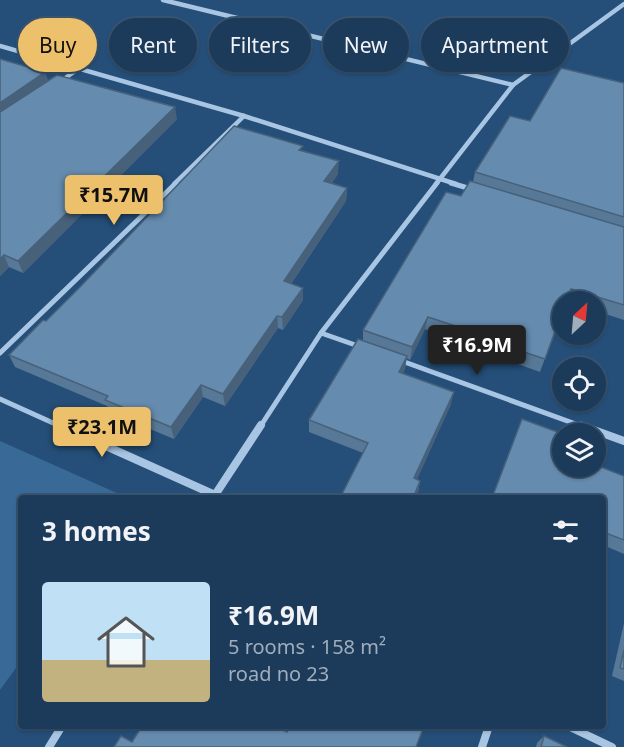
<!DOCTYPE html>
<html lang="en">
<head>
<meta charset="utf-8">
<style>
	body { margin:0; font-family:"Noto Sans",sans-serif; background:#254261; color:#f1f3f6; height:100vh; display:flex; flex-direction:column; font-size:22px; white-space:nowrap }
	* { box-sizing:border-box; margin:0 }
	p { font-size:20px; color:#a0adbb }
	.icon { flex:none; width:33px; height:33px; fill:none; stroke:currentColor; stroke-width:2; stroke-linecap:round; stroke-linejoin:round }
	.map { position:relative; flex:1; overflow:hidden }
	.drawer { position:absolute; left:18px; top:495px; width:588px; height:234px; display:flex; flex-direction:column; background:#1c3b5b; border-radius:6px; box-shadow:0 2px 4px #0004,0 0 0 2px #3a5571 }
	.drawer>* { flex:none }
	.guide { position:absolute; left:18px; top:18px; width:588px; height:54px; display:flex; gap:12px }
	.needle { width:39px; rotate:26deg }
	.tools { position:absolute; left:552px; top:291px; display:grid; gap:12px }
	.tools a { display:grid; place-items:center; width:54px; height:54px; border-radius:50%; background:#1c3b5b; box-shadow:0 2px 4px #0004,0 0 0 2px #3a5571; font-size:30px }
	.price { position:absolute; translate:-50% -51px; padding:0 14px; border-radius:6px; background:#edc06c; color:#111; font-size:20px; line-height:39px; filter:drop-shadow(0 2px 3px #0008) }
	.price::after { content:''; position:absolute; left:50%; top:36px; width:18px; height:14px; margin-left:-9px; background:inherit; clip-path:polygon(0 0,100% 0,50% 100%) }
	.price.selected { background:#222; color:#fff }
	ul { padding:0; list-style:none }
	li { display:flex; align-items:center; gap:18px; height:150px; padding:0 24px }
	li span { display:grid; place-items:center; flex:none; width:168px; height:120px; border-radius:6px; color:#555 }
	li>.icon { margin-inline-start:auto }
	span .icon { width:72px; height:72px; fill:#fffc; stroke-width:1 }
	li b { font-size:26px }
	h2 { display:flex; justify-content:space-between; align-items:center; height:72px; padding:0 24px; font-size:26px }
	.tag { padding:0 21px; border-radius:27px; background:#1c3b5b; box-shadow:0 2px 4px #0004,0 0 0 2px #3a5571; font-size:21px; line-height:54px }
	.tag.selected { background:#edc06c; color:#111 }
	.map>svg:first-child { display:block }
</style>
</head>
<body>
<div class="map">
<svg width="624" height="747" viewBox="0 0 624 747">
	<rect width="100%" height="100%" fill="#254f79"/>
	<polygon fill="#396996" points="0,441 128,498 21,498 21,661 0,690"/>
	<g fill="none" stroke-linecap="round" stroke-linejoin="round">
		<g stroke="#a8c6e3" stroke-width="4.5">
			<polyline points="163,0 513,85"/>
			<polyline points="0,46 244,116 456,184"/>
			<polyline points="60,82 79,68"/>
			<polyline points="174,184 244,116"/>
			<polyline points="436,184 513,85 624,4"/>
		</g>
		<g stroke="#a8c6e3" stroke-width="5">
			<polyline points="451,183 471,189"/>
			<polyline points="321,333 361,347"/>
			<polyline points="0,353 176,183"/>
			<polyline points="399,360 584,427"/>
			<polyline points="0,399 62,427"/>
			<polyline points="260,427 321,333 437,183"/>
		</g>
		<g stroke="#a8c6e3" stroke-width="8">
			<polyline points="59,425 215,495"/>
			<polyline points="580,425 624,441"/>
			<polyline points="213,498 261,425"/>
			<polyline points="568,726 612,747"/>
			<polyline points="49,747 62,726"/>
			<polyline points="482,747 489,726"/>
		</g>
	</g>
	<g fill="#577896">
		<polygon points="0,59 45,72 48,81 177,119 23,273 9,267 0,276"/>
		<polygon points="624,83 624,320 596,311 596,302 562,302 562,312 540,372 493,355 494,352 425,329 410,360 407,358 405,368 403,373 451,404 417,479 420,481 418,492 415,498 340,498 363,453 309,432 309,420 363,340 363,330 461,196 473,182 475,172 530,121"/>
		<polygon points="303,151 338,174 331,184 347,188 346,201 291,284 303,300 283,330 278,328 225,406 203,397 174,439 109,412 107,406 15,367 9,355 46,321"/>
		<polygon points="562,466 624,476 624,554 603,545 603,498"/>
		<polygon points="624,623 624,681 612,676"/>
		<polygon points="544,736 567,747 536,747 537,743"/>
	</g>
	<g fill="#47617a">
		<polygon points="45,72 49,84 0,118 0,103"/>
		<polygon points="175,107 177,119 23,273 18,261"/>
		<polygon points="339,161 338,174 324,194 324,181"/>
		<polygon points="347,188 346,201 284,294 284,281"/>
		<polygon points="4,255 9,267 0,276 0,259"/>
		<polygon points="303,288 303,300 283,330 282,317"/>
		<polygon points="277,316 278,328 225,406 223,394"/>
		<polygon points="428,317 425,329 410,360 412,347"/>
		<polygon points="407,356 405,368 397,384 399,372"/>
		<polygon points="201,385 203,397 174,439 171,427"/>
		<polygon points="454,392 451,404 412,490 414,478"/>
		<polygon points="420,481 418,492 415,498 413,498"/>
	</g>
	<g fill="#658baf" stroke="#47617a" stroke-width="1.5">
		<polygon points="0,59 45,72 0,103"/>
		<polygon points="561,68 624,83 624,217 475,172 510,116 530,121"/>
		<polygon points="57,75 175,107 18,261 4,255 0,259 0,112"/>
		<polygon points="234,126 303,146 299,150 339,161 324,181 347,188 284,281 303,288 282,317 277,316 223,394 201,385 171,427 105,400 108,396 9,355 43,320 46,321 80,287"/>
		<polygon points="470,181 624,227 624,305 571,289 566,302 562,302 562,312 545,359 497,343 498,340 428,317 412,347 363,330 446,192 461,196"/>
		<polygon points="358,339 407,356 399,372 454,392 414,478 420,481 413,498 340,498 368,443 309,420"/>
		<polygon points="522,419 563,434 562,434 562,466 596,466 596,465 624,476 624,540 603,532 603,498 492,498"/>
		<polygon points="624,650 624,669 620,668"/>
		<polygon points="142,726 275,726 287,732 290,726 424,726 416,747 114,747 121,736 132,742"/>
		<polygon points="544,736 567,747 541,747"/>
	</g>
</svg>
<div class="tools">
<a><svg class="needle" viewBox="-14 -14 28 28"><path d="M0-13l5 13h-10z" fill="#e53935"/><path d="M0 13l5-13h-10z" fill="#a0adbb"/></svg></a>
<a><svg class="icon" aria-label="locate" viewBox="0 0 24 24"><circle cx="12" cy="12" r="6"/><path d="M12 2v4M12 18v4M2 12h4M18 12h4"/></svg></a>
<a><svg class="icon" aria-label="layers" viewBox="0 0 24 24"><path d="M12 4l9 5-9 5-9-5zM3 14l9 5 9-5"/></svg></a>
</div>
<b class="price" style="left:114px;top:226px">₹15.7M</b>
<b class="price selected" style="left:477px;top:376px">₹16.9M</b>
<b class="price" style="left:102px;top:458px">₹23.1M</b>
<div class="guide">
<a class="tag selected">Buy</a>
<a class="tag">Rent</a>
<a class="tag">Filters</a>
<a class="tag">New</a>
<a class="tag">Apartment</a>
</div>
<section class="drawer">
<h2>3 homes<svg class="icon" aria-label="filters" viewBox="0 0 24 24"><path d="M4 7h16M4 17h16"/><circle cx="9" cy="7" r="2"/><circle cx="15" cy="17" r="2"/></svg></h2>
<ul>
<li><span style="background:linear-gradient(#bfe0f5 65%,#c2b280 0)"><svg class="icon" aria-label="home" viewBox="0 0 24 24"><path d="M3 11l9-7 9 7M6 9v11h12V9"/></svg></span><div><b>₹16.9M</b><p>5 rooms · 158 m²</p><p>road no 23</p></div></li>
</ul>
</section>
</div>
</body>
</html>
